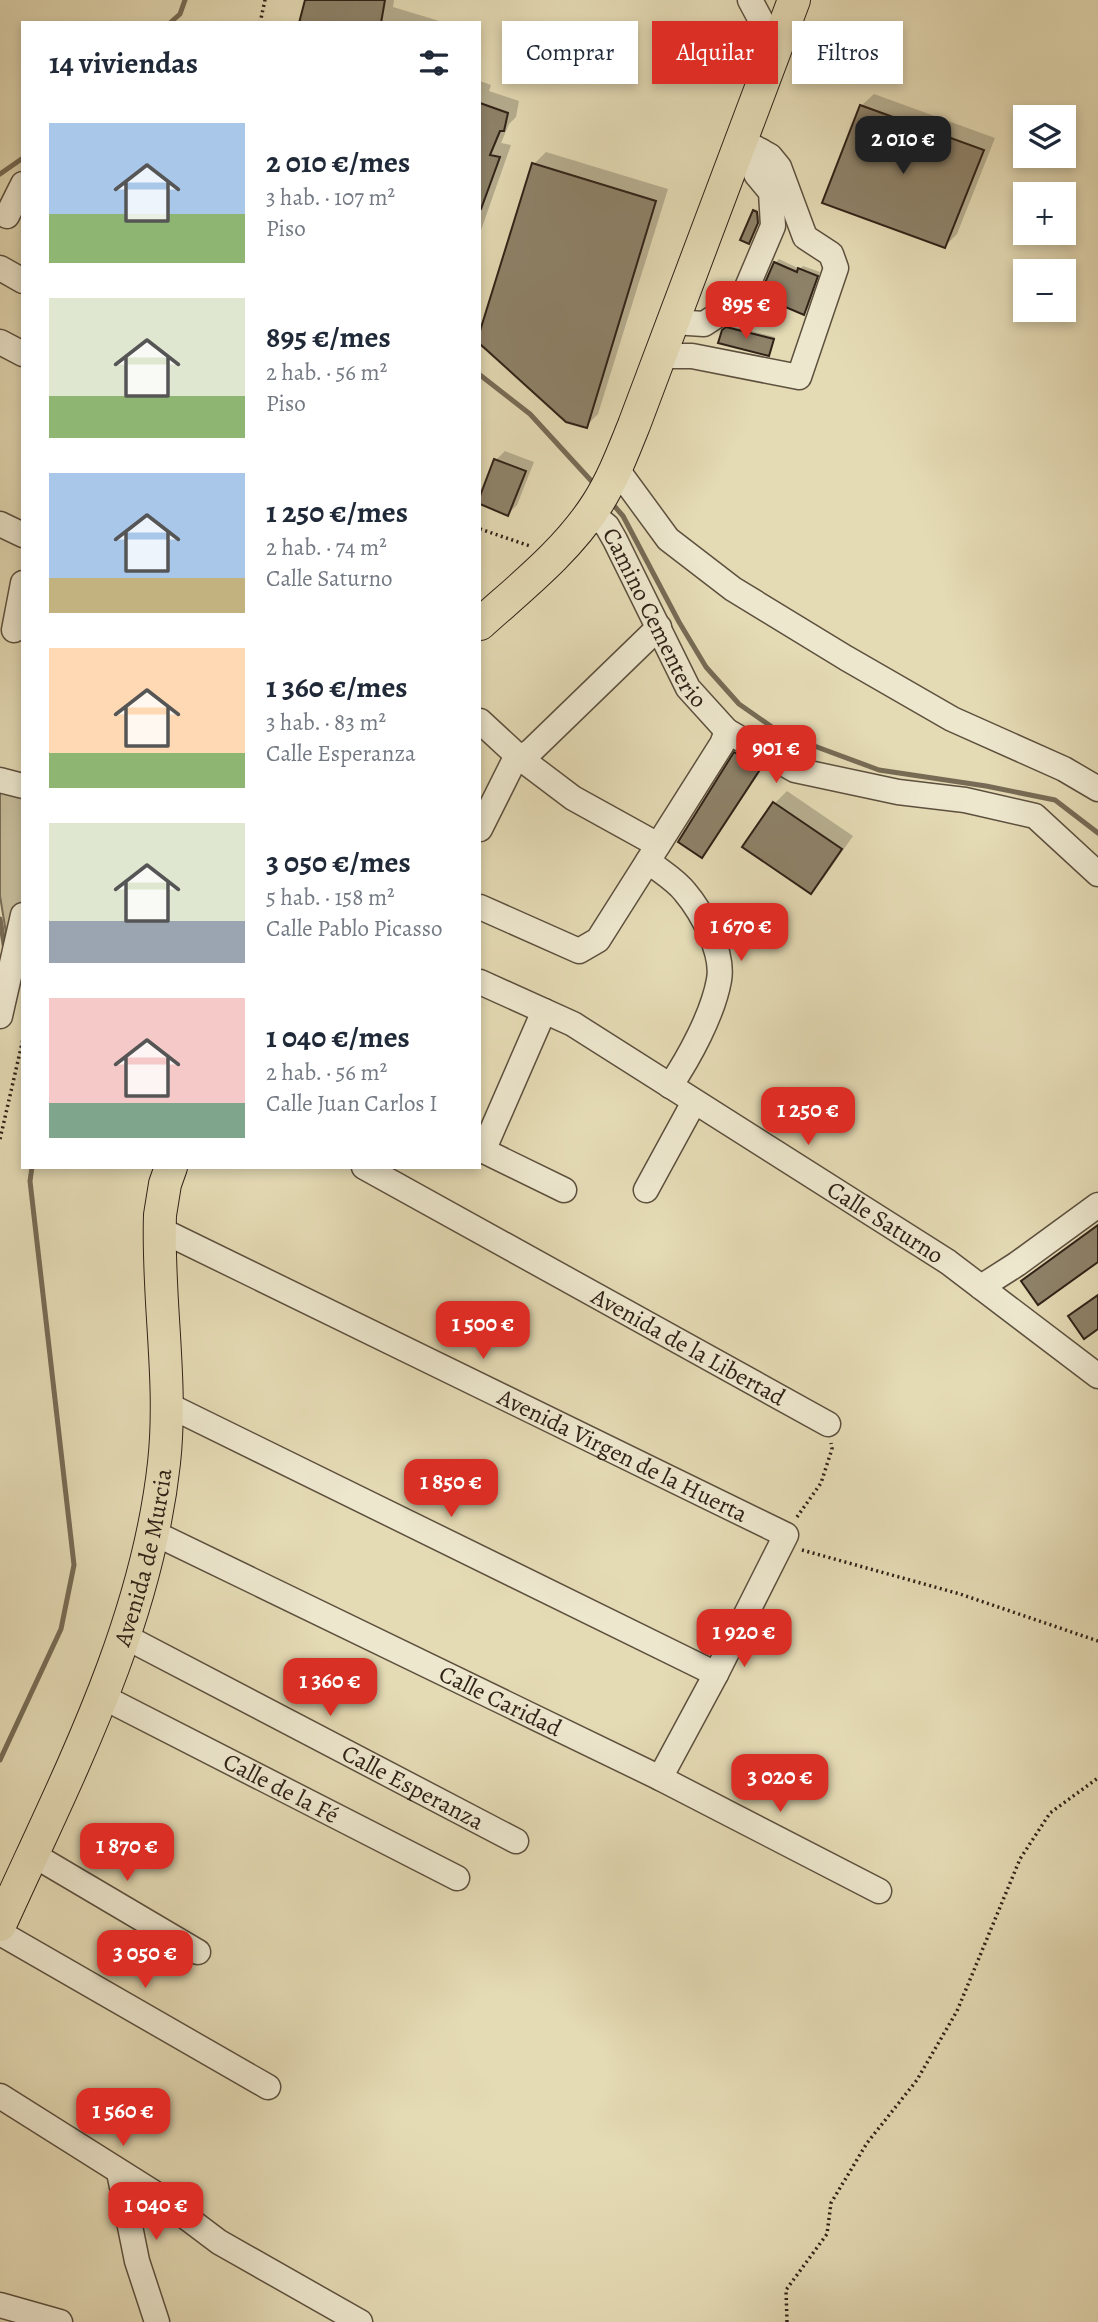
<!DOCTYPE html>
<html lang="es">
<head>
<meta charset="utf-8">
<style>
	body { margin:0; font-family:Alegreya,serif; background:#f6f6f7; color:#1f2937; height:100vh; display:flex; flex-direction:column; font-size:26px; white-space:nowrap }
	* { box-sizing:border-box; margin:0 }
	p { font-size:23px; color:#747a83 }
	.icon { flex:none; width:38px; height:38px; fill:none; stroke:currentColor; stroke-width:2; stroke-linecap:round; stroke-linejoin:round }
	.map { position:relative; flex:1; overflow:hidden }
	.details { position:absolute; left:21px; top:21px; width:460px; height:1148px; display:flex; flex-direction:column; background:#fff; border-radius:0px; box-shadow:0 4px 10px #0003 }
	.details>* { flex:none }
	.banner { position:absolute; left:502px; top:21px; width:490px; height:63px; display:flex; gap:14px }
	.tools { position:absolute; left:1013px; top:105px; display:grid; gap:14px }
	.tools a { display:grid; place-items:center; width:63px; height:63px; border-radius:0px; background:#fff; box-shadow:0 4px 10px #0003; font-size:35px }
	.price { position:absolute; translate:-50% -60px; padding:0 16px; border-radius:14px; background:#d93025; color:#fff; font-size:23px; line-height:46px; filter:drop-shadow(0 2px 4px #0008) }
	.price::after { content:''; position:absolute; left:50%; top:42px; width:21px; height:16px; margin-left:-10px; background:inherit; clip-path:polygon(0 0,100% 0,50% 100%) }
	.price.on { background:#222; color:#fff }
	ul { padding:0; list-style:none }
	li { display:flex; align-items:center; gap:21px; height:175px; padding:0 28px }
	li span { display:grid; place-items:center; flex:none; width:196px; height:140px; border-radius:0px; color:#555 }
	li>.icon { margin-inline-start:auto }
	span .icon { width:84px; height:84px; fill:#fffc; stroke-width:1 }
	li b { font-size:30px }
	h2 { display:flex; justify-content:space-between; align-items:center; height:84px; padding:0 28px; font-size:30px }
	.pill { padding:0 24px; border-radius:0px; background:#fff; box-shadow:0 4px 10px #0003; font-size:24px; line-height:63px }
	.pill.on { background:#d93025; color:#fff }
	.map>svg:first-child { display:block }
</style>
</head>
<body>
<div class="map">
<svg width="1098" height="2322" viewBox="0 0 1098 2322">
	<rect width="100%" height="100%" fill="#e4dab4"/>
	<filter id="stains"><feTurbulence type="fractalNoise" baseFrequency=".00286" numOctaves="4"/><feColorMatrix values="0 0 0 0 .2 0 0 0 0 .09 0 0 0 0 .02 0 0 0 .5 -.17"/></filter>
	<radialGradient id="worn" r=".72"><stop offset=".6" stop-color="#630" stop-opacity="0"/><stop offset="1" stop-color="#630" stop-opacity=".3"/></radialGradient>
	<polygon fill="#c5bb99" stroke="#7a6e58" stroke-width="2" points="0,791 23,798 23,901 10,957 0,896"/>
	<g fill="#0003">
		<polygon points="306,0 394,0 393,7 446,23 301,23"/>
		<polygon points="480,81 491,85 489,91 519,101 516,117 509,124 501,143 511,145 480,233"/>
		<polygon points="874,94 995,138 957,234 945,246 861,106"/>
		<polygon points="546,152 668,189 598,414 586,426 567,421 480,342 534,164"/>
		<polygon points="757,209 760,220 749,242 755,211"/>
		<polygon points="779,259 800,269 803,266 820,272 808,309 804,313 787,302 775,263"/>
		<polygon points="730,326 775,337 771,352 768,354 727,328"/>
		<polygon points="505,451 534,462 517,505 508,514 480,502 496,460"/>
		<polygon points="745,744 769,758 710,847 701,856 736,753"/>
		<polygon points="787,791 853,836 823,879 811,892 745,847 775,803"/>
	</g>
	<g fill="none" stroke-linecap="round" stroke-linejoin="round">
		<g stroke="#776b55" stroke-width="5">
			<polyline points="170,23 180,14 185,0"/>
			<polyline points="0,174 23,158"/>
			<polyline points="480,375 530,414 596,486"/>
			<polyline points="610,501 623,516 679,622 706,667 739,704 782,734 879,770 986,786 1055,800 1098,833"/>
			<polyline points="0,919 5,950"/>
			<polyline points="0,1760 61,1629 74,1565 30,1181 32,1167"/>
		</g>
	</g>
	<g fill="#8e8269" stroke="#302217" stroke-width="2">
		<polygon points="305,0 385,0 381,23 299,23"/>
		<polygon points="480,103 508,113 504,131 500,131 490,155 500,157 481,209 480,209"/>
		<polygon points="860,105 984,150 945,248 822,203"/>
		<polygon points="532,163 656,201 587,428 566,422 480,344 480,331"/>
		<polygon points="753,210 757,212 758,223 749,244 740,240"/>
		<polygon points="774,262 797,272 798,268 818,276 804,315 783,306 785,303 761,292"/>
		<polygon points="726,327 774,339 769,356 718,343 722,330"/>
		<polygon points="494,459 526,471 508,516 480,504 480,496"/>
		<polygon points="734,752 761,768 702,858 678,842"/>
		<polygon points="773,802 842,849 811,894 742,847"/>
		<polygon points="1098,1225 1098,1262 1038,1305 1021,1281"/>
		<polygon points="1098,1295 1098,1329 1084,1339 1068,1316"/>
	</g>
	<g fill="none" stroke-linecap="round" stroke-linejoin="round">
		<g stroke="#5d503e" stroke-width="27">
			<g id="minor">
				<polyline points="750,0 765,28 770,65"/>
				<polyline points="7,216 23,184"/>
				<polyline points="0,268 23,281"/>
				<polyline points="673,322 704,324 742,299 773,226 771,192 756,174 761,151"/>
				<polyline points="0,342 23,354"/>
				<polyline points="660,356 692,356 799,377 836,268 831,254 805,237 779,167 770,156 741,140"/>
				<polyline points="616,468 668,539 733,589 846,658 952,719 1064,769 1098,789"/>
				<path id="s1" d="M591,513l16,13 8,14 73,148 39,43 68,39 103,22 67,8 70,16 63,58"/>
				<polyline points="0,524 23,535"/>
				<polyline points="14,630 23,583"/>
				<polyline points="480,721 520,758 573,798 658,845"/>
				<polyline points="0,780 23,786"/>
				<polyline points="480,829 513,763 531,751 659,627"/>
				<path d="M648,861c12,10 28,19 37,31 17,20 39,61 34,88 -6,34 -30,78 -49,106"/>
				<polyline points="480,907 579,951 598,940 722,744 727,731"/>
				<path id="s2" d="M480,982l93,42 375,238 150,114"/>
				<polyline points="0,1016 23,915"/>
				<polyline points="480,1149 564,1190"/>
				<polyline points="483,1151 544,1011"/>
				<path id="s3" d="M364,1167l464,257"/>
				<polyline points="646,1190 694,1102"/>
				<path id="s4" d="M159,1229l627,306 -70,139 -56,104"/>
				<polyline points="981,1287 1017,1264 1098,1205"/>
				<polyline points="166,1404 716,1674"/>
				<path id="s5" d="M152,1532l508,246 219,113"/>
				<path id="s6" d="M124,1636l392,205"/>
				<path id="s7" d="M103,1697l354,181"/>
				<polyline points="32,1854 198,1952"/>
				<polyline points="0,1933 268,2087"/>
				<polyline points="0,2096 154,2193 219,2242 360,2322"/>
				<polyline points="119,2172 137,2261 157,2322"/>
				<polyline points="0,2305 60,2322"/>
			</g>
		</g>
		<g stroke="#302217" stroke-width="34">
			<g id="major">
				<path d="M480,624c41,-37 87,-73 117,-120 16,-25 26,-52 37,-79l160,-425"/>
				<path id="s8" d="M0,1925c67,-148 146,-297 164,-462 9,-82 -7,-165 -4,-248l5,-31 6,-17"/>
			</g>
		</g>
		<g stroke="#302217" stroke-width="3.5" stroke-dasharray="2 3.5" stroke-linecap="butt">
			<polyline points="260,23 265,0"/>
			<polyline points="480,529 530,546"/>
			<polyline points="0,1139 23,1039"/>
			<polyline points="797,1517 821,1483 832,1449 831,1443"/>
			<polyline points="802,1550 960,1594 1098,1641"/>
			<polyline points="787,2322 786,2290 827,2234 831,2203 867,2143 917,2080 957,2011 1020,1859 1050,1813 1098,1778"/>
		</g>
		<use href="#minor" stroke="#ede7ce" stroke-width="24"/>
		<use href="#major" stroke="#e4dab4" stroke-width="32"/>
	</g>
	<g text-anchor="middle" stroke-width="6" stroke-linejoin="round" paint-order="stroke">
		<g font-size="24" fill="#302217" stroke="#ede7ce">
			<text dy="8" stroke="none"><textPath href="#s1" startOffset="124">Camino Cementerio</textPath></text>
			<text dy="8" stroke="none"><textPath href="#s2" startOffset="472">Calle Saturno</textPath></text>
			<text dy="8" stroke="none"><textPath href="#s3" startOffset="371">Avenida de la Libertad</textPath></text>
			<text dy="8" stroke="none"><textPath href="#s4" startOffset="516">Avenida Virgen de la Huerta</textPath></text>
			<text dy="8" stroke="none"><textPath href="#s8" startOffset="396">Avenida de Murcia</textPath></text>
			<text dy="8" stroke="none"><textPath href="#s5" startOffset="387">Calle Caridad</textPath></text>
			<text dy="8" stroke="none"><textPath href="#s7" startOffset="200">Calle de la Fé</textPath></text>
			<text dy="8" stroke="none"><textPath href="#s6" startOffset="326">Calle Esperanza</textPath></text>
		</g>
	</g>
	<rect width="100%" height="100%" filter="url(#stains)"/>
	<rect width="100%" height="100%" fill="url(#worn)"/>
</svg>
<div class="tools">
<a><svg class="icon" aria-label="layers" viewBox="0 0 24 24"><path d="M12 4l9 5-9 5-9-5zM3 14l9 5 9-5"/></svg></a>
<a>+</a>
<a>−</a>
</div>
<b class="price on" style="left:903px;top:176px">2 010 €</b>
<b class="price" style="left:746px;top:341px">895 €</b>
<b class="price" style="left:776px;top:785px">901 €</b>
<b class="price" style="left:741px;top:963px">1 670 €</b>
<b class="price" style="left:808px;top:1147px">1 250 €</b>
<b class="price" style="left:483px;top:1361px">1 500 €</b>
<b class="price" style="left:451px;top:1519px">1 850 €</b>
<b class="price" style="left:744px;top:1669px">1 920 €</b>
<b class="price" style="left:330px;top:1718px">1 360 €</b>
<b class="price" style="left:780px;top:1814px">3 020 €</b>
<b class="price" style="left:127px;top:1883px">1 870 €</b>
<b class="price" style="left:145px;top:1990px">3 050 €</b>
<b class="price" style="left:123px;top:2148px">1 560 €</b>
<b class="price" style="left:156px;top:2242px">1 040 €</b>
<div class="banner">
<a class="pill">Comprar</a>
<a class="pill on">Alquilar</a>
<a class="pill">Filtros</a>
</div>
<section class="details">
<h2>14 viviendas<svg class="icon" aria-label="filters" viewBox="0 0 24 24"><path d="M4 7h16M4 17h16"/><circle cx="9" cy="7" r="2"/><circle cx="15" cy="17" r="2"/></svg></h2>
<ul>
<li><span style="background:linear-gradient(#a9c7e8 65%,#8fb573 0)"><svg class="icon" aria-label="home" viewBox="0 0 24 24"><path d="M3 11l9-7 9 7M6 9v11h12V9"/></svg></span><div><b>2 010 €/mes</b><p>3 hab. · 107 m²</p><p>Piso</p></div></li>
<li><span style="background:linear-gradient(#dfe7d0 70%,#8fb573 0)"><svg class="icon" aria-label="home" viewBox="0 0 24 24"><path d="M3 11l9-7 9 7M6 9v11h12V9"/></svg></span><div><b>895 €/mes</b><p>2 hab. · 56 m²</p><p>Piso</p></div></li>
<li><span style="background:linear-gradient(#a9c7e8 75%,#c2b280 0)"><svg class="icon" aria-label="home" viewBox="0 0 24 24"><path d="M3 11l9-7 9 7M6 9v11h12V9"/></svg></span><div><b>1 250 €/mes</b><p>2 hab. · 74 m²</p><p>Calle Saturno</p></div></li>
<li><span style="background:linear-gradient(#ffd9b3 75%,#8fb573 0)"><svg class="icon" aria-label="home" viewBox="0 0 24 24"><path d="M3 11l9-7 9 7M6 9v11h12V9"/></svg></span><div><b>1 360 €/mes</b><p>3 hab. · 83 m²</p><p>Calle Esperanza</p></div></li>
<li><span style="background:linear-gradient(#dfe7d0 70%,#9aa5b1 0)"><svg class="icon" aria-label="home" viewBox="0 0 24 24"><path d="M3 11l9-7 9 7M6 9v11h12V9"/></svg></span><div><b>3 050 €/mes</b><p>5 hab. · 158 m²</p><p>Calle Pablo Picasso</p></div></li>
<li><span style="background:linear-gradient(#f6c9c9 75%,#7fa58c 0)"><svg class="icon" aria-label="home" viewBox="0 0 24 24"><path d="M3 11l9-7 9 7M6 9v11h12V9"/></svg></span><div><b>1 040 €/mes</b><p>2 hab. · 56 m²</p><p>Calle Juan Carlos I</p></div></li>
</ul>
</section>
</div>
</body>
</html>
